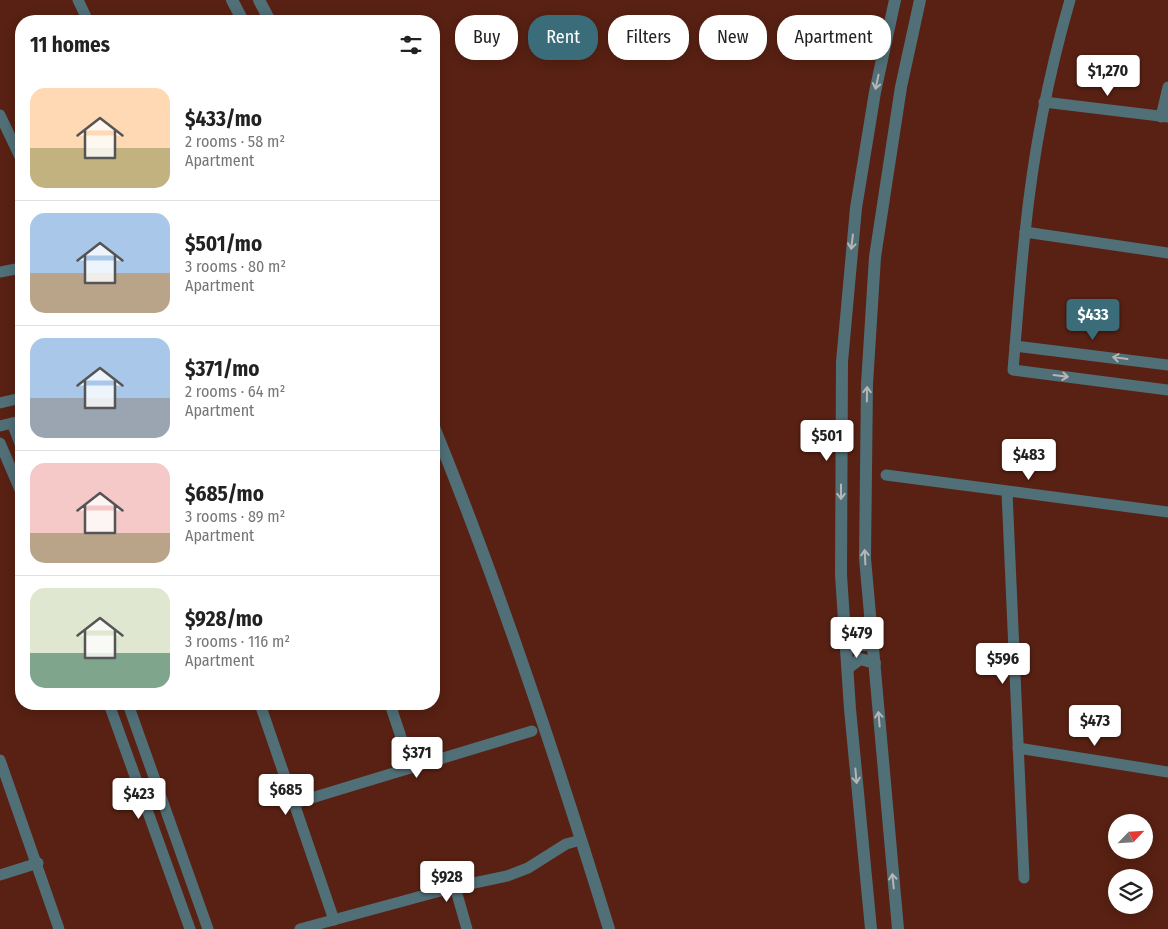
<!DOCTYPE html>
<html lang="en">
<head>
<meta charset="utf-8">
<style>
	body { margin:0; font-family:"Fira Sans Condensed",sans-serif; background:#f6f6f6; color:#222; height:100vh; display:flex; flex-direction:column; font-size:19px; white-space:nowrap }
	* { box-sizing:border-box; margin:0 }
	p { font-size:16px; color:#767676 }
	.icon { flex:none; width:28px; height:28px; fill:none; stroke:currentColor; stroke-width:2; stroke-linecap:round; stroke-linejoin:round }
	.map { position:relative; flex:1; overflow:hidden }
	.sheet { position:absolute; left:15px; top:15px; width:425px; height:695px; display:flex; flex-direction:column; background:#fff; border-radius:20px; box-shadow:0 2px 12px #0003 }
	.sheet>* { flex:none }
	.guide { position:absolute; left:455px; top:15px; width:475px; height:45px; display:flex; gap:10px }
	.needle { width:32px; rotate:65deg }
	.controls { position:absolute; left:1108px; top:814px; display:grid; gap:10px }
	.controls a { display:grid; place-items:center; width:45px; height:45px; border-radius:50%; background:#fff; box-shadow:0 2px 12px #0003; font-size:25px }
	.price { position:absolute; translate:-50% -42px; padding:0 11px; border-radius:5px; background:#fff; color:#222; font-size:16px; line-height:32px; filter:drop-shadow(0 1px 2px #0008) }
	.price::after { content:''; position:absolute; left:50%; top:30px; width:15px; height:11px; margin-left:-8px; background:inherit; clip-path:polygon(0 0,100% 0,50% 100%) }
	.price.on { background:#3a6d79; color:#fff }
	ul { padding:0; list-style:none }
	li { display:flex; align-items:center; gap:15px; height:125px; padding:0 15px }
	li+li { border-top:1px solid #e0e0e0 }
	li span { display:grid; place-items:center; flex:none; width:140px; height:100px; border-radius:15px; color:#555 }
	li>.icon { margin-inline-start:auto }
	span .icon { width:60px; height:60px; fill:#fffc; stroke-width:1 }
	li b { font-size:21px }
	h2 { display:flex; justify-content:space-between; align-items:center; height:60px; padding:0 15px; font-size:21px }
	.tag { padding:0 18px; border-radius:20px; background:#fff; box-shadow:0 2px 12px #0003; font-size:18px; line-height:45px }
	.tag.on { background:#3a6d79; color:#fff }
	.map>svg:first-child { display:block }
</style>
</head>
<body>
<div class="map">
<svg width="1168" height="929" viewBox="0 0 1168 929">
	<rect width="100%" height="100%" fill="#582113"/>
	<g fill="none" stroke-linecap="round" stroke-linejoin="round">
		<g stroke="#506f77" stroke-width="11">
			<polyline points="78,0 88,21"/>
			<path d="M1070,0c-22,76 -37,154 -45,233 -5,45 -8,91 -12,137l155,20"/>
			<polyline points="1044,102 1168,117"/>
			<polyline points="0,115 21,159"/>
			<polyline points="1161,117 1168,87"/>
			<polyline points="1025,232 1168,253"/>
			<polyline points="0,272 21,268"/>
			<polyline points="1015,346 1168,365"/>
			<polyline points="0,403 21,398"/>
			<polyline points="12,423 21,446"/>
			<polyline points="0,426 21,421"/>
			<polyline points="0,443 21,492"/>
			<polyline points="886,475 1168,512"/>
			<polyline points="1007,492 1024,878"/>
			<polyline points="109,704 190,929"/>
			<polyline points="128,704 208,929"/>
			<polyline points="260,704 334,920"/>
			<polyline points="390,704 411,767"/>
			<polyline points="1018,748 1168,772"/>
			<polyline points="0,760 59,929"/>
			<polyline points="295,803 532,731"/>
			<polyline points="0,875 38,863"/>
			<polyline points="455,887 467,929"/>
			<polyline points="300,929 455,887 507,876 528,868 566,844 581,840"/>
		</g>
		<g stroke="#506f77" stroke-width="12">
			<polyline points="232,0 243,21"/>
			<polyline points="259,0 270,21"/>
			<path d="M434,427c67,164 123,333 175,502"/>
			<polyline points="845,637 856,645 865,645 872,640"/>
			<polyline points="848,668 860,659 875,663"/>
			<polyline points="871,929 850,709 841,575 842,362 856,208 875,92 895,0"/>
			<polyline points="898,929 865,558 867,384 875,257 901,87 920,0"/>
		</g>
	</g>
	<defs><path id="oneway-shaft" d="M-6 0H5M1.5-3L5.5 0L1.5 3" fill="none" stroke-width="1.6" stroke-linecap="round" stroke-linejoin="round" transform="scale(1.25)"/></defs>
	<g stroke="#b7b6b6">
		<use href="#oneway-shaft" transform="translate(877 82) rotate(102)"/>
		<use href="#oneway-shaft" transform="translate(852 242) rotate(97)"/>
		<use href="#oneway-shaft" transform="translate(1120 358) rotate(-172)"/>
		<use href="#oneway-shaft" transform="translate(1061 376) rotate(7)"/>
		<use href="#oneway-shaft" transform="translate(867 394) rotate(-89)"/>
		<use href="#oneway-shaft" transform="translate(841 492) rotate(90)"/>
		<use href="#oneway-shaft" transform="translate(865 557) rotate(-93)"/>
		<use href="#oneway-shaft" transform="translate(879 719) rotate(-95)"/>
		<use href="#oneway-shaft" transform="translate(856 776) rotate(85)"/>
		<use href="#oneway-shaft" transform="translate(893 881) rotate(-96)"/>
	</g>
</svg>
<div class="controls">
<a><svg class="needle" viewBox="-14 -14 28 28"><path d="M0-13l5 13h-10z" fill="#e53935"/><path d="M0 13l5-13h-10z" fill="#767676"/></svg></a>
<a><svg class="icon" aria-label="layers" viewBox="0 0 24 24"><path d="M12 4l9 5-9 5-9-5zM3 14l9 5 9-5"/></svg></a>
</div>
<b class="price" style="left:1108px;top:97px">$1,270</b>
<b class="price on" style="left:1093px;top:341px">$433</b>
<b class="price" style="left:827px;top:462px">$501</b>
<b class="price" style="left:1029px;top:481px">$483</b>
<b class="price" style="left:857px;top:659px">$479</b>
<b class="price" style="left:1003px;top:685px">$596</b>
<b class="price" style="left:1095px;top:747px">$473</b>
<b class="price" style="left:417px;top:779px">$371</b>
<b class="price" style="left:286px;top:816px">$685</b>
<b class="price" style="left:139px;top:820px">$423</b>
<b class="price" style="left:447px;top:903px">$928</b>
<div class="guide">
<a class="tag">Buy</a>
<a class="tag on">Rent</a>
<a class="tag">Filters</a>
<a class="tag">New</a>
<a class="tag">Apartment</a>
</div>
<section class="sheet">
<h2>11 homes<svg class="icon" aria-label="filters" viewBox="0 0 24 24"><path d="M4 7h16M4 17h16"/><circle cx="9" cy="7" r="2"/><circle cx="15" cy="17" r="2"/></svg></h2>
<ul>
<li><span style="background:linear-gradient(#ffd9b3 60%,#c2b280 0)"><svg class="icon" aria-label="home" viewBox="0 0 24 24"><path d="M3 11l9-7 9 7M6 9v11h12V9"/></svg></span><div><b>$433/mo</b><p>2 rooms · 58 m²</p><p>Apartment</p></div></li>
<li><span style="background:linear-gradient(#a9c7e8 60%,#b9a48a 0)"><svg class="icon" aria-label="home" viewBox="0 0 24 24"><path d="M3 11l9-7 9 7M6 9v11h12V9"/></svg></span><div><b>$501/mo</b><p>3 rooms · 80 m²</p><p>Apartment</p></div></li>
<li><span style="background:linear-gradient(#a9c7e8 60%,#9aa5b1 0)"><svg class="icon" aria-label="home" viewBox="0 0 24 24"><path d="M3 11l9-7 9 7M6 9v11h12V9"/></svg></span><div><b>$371/mo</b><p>2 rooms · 64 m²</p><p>Apartment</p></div></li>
<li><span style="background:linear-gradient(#f6c9c9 70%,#b9a48a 0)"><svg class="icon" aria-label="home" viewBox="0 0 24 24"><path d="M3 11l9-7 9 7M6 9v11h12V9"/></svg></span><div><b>$685/mo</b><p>3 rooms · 89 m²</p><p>Apartment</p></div></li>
<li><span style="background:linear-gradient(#dfe7d0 65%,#7fa58c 0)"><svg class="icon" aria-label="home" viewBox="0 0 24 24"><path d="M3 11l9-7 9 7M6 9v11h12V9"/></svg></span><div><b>$928/mo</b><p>3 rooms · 116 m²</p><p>Apartment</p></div></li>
</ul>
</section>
</div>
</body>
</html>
